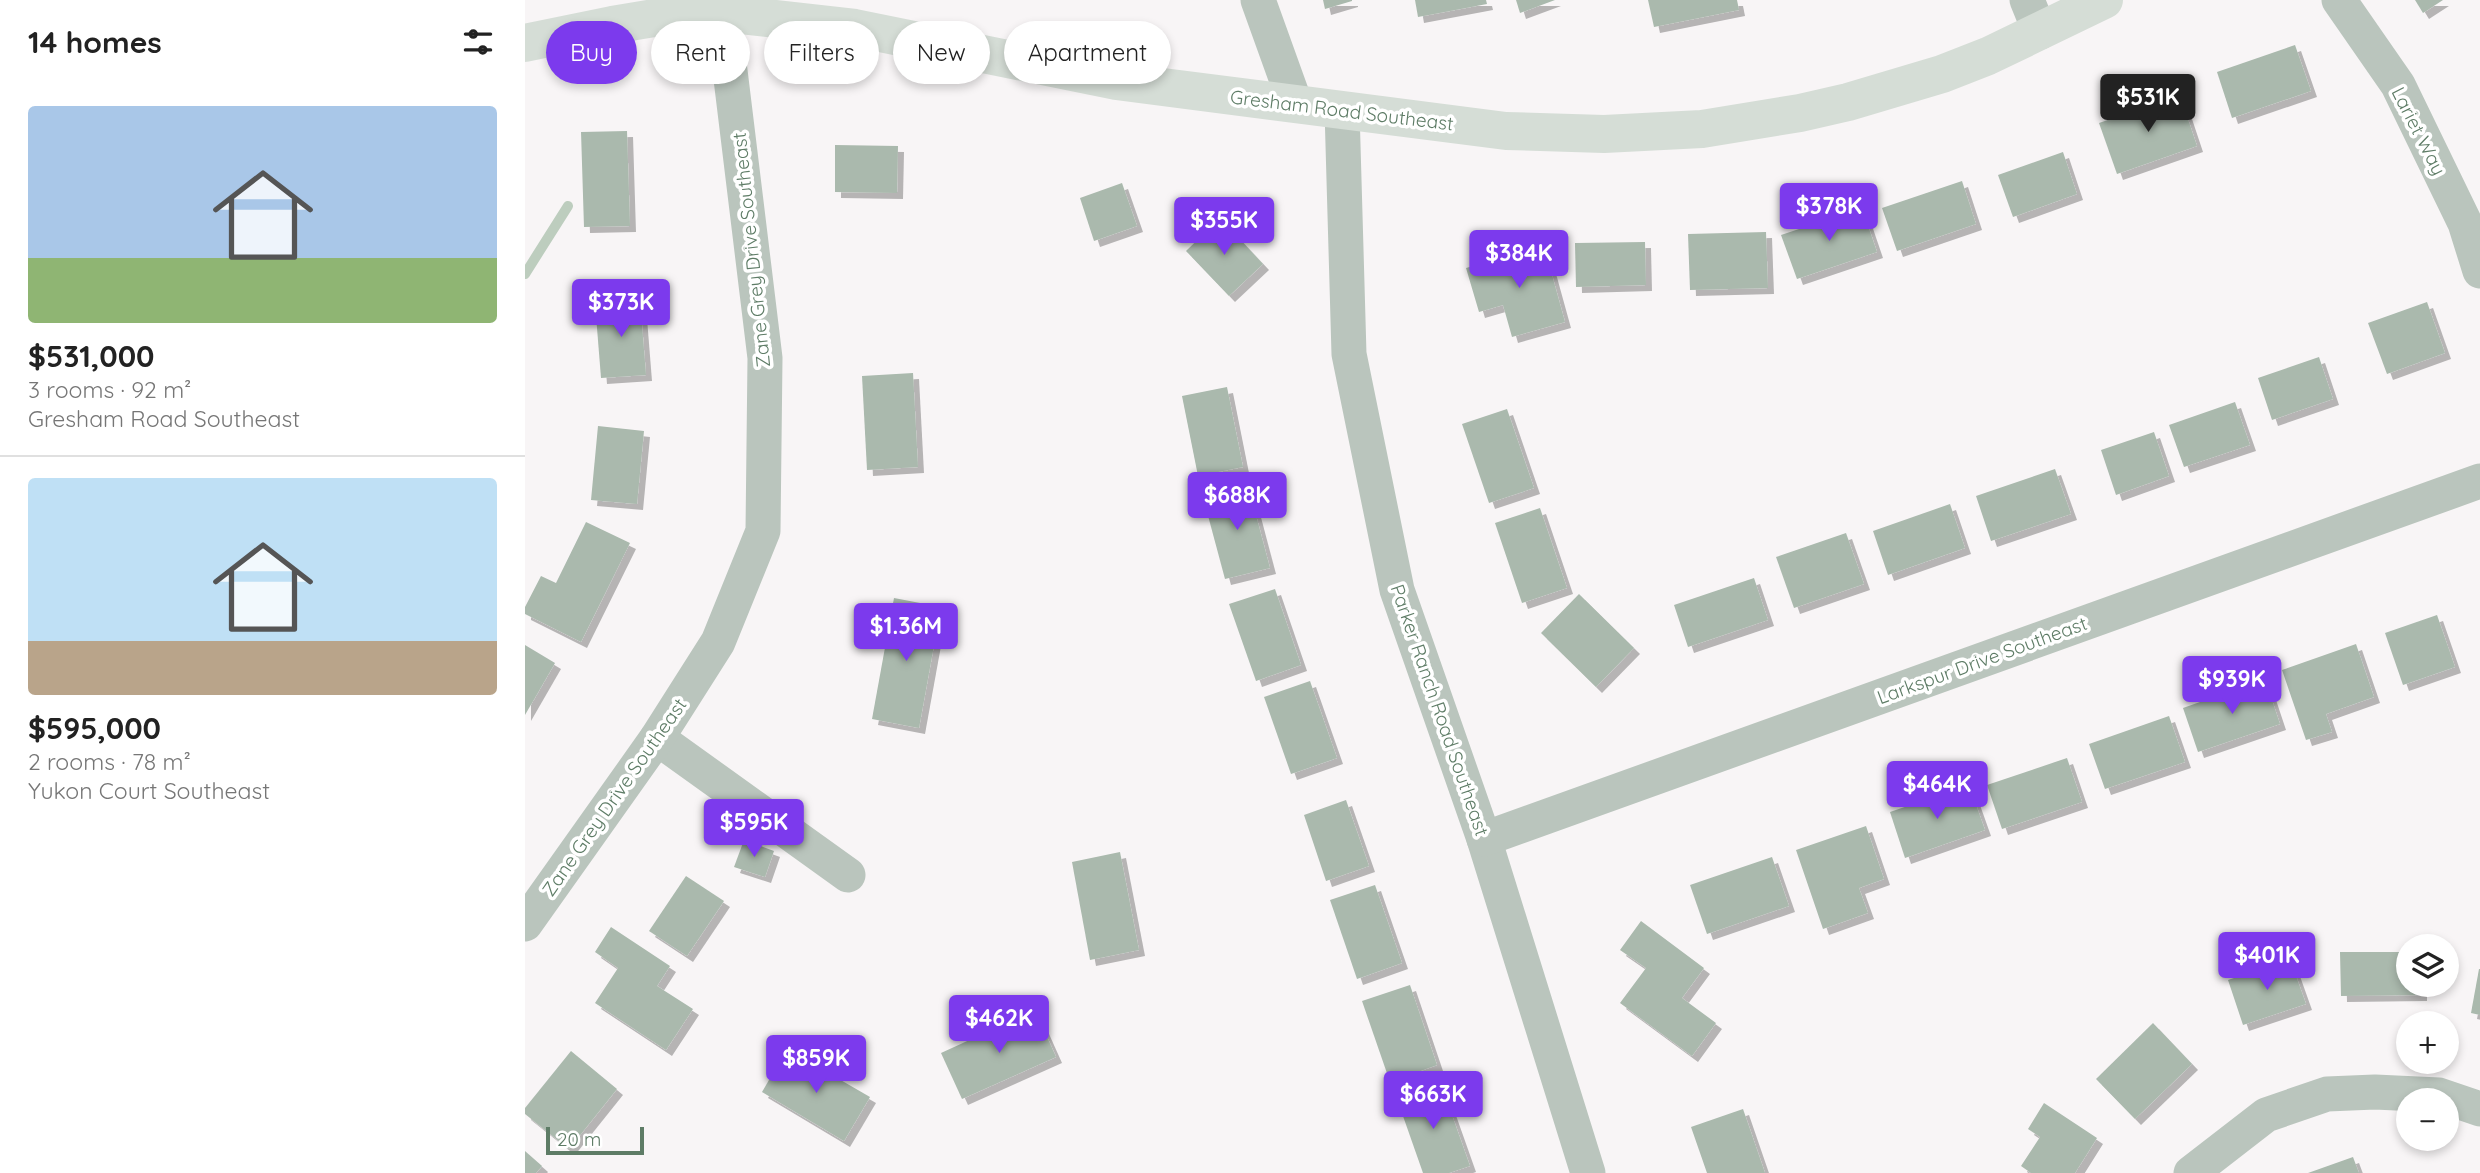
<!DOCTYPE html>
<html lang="en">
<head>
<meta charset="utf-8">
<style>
	body { margin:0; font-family:Quicksand,sans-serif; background:#f2f2f2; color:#222; height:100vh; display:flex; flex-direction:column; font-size:26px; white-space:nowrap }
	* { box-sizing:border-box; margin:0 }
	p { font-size:23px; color:#767676 }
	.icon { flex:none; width:38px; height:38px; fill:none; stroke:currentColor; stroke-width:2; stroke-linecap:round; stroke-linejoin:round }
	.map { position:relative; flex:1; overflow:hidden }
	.details { display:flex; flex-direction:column; background:#fff; width:525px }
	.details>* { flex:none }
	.hud { position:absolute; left:21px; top:21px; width:665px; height:63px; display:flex; gap:14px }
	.controls { position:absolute; left:1871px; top:934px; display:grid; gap:14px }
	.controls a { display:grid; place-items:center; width:63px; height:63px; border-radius:50%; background:#fff; box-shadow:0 4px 10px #0003; font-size:35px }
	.scale { position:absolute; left:21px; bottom:18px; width:98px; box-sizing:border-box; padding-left:7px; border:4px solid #5e7c66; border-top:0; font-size:19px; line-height:24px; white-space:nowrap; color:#5e7c66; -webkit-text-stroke:5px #fff; paint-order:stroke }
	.price { position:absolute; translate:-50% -60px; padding:0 16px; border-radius:7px; background:#7c3aed; color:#fff; font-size:23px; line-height:46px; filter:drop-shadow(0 2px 4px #0008) }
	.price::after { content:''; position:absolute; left:50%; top:42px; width:21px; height:16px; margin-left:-10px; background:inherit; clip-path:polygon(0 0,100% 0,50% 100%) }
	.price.active { background:#222; color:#fff }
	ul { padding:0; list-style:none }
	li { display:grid; align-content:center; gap:14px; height:371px; padding:0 28px }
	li+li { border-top:2px solid #e0e0e0 }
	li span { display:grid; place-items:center; height:217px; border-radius:7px; color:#555 }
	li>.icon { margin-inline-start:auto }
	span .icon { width:126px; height:126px; fill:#fffc; stroke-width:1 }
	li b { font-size:30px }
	h2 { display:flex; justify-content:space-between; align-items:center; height:84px; padding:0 28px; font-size:30px }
	.chip { padding:0 24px; border-radius:32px; background:#fff; box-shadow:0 4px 10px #0003; font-size:24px; line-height:63px }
	.chip.active { background:#7c3aed; color:#fff }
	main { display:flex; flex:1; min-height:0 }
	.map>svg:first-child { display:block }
</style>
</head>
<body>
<main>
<section class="details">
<h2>14 homes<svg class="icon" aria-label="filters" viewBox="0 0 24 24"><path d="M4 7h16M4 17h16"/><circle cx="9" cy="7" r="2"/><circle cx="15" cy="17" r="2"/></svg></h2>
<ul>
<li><span style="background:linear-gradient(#a9c7e8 70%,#8fb573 0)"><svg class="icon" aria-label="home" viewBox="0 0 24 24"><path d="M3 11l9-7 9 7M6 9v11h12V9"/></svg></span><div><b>$531,000</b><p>3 rooms · 92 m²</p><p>Gresham Road Southeast</p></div></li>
<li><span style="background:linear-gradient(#bfe0f5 75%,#b9a48a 0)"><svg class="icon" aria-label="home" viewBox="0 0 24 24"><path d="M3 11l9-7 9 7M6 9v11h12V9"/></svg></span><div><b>$595,000</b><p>2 rooms · 78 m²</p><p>Yukon Court Southeast</p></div></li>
</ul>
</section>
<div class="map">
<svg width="1955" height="1173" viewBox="0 0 1955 1173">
	<defs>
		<filter id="shadow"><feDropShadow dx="6" dy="6" stdDeviation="0" flood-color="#0004"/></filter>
	</defs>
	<rect width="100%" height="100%" fill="#f8f5f6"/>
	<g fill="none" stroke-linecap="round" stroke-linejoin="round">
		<polyline stroke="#bdcdbe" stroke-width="10" points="0,274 43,206"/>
	</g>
	<g fill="#aab9ad" filter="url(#shadow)">
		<polygon points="798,0 827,0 827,1 800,9"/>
		<polygon points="890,0 961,0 962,4 893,17"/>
		<polygon points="991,0 1030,0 995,13"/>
		<polygon points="1123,0 1212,0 1214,10 1129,27"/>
		<polygon points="1890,0 1918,0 1898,13"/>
		<polygon points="1770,45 1786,91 1707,118 1692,72"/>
		<polygon points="1655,95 1672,146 1592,174 1574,123"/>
		<polygon points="102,131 105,226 59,227 56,132"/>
		<polygon points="310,145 373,146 372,193 310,192"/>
		<polygon points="1538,152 1552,194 1488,217 1473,175"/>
		<polygon points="1437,181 1451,224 1372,251 1357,208"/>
		<polygon points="597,183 612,226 569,241 555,198"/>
		<polygon points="1337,208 1352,252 1272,279 1256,235"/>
		<polygon points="695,218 738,264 704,296 661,251"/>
		<polygon points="1241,232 1243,288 1165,290 1163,234"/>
		<polygon points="1120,242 1121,285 1051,287 1050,243"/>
		<polygon points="1019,246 1040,322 987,337 978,305 954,312 941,268"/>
		<polygon points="115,300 121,375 76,378 70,303"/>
		<polygon points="1902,302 1920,353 1862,374 1843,323"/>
		<polygon points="1794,357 1808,399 1747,420 1733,378"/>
		<polygon points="388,373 393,467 342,470 337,376"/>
		<polygon points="702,387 718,467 673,476 657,396"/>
		<polygon points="1710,402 1725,445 1659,467 1644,425"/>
		<polygon points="982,409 1009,488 964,503 937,424"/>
		<polygon points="73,426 119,431 112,504 66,500"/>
		<polygon points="1629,432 1644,476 1591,495 1576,450"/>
		<polygon points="1530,469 1546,514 1466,541 1451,496"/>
		<polygon points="723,485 745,568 700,579 678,497"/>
		<polygon points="1425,504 1440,548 1363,575 1348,531"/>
		<polygon points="1015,508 1042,588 997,603 970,523"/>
		<polygon points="61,522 105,543 56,642 0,614 0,607 16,576 31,583"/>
		<polygon points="1321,533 1339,584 1269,608 1251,557"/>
		<polygon points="1229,578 1243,620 1163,647 1149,605"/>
		<polygon points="750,589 776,665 731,681 704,604"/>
		<polygon points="1054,594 1109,648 1071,687 1016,633"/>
		<polygon points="369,598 416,607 394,728 347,719"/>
		<polygon points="1912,615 1930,667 1878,685 1860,633"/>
		<polygon points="1831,644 1849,697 1801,714 1807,732 1781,740 1757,670"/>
		<polygon points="0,645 30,663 0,715"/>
		<polygon points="1740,679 1755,724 1673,752 1658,708"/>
		<polygon points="785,681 812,758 766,774 739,697"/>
		<polygon points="1644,716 1660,762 1580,789 1564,744"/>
		<polygon points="1542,758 1557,802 1477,829 1462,785"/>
		<polygon points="1444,785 1460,830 1380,858 1365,812"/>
		<polygon points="821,800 844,866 801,881 779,815"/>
		<polygon points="1341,826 1359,879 1334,888 1343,913 1298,929 1271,850"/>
		<polygon points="219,840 249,851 240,877 209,867"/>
		<polygon points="595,852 614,950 565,960 547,862"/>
		<polygon points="1247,857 1264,906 1182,934 1165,885"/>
		<polygon points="161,876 199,901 162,956 124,931"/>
		<polygon points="850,885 877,963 832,979 805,900"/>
		<polygon points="1116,921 1179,968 1157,998 1191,1023 1167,1056 1095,1003 1121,968 1095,950"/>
		<polygon points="86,927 145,966 132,986 168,1009 141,1050 70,1003 93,968 70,952"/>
		<polygon points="1815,952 1883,952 1883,985 1896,985 1896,995 1816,996"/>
		<polygon points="1765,959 1781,1004 1718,1025 1703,980"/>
		<polygon points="1954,969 1955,969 1955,1015 1946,1013"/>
		<polygon points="885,985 912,1065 865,1082 837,1001"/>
		<polygon points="510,1010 531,1057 437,1099 416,1053"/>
		<polygon points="1628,1023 1667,1064 1610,1119 1571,1079"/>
		<polygon points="262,1049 345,1097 319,1141 237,1092"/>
		<polygon points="46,1051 92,1089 44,1149 0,1114 0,1108"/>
		<polygon points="916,1084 945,1166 924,1173 898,1173 872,1099"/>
		<polygon points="1519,1103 1572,1138 1550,1173 1506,1173 1496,1166 1515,1137 1503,1129"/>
		<polygon points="1218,1109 1240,1173 1182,1173 1166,1127"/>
		<polygon points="0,1151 17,1166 11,1173 0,1173"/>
		<polygon points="1828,1157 1834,1173 1783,1173"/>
	</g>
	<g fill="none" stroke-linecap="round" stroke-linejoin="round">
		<g stroke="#bac5bd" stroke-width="35">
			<polyline points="733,0 770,103"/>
			<polyline points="1502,0 1515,32"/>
			<polyline points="1814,0 1873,85 1940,223 1955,271"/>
			<polyline points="817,110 824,354 872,590 959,839 1063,1173"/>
			<polyline points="132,738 323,875"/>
			<polyline points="959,839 1955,481"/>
			<polyline points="0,924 132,738 193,642 238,531 240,358 198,13"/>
			<polyline points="1666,1173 1741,1115 1802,1094 1850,1092 1914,1095 1955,1109"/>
		</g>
		<polyline stroke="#d5ddd6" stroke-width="38" points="0,43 87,25 141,16 198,13 330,28 591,81 981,131 1079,134 1177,129 1275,113 1323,102 1417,74 1463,56 1579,0"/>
	</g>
	<g text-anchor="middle" stroke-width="7" stroke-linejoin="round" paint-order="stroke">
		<g font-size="19" fill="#5e7c66" stroke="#fff">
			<text transform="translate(817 110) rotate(7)" y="7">Gresham Road Southeast</text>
			<text transform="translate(1894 131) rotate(63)" y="7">Lariet Way</text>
			<text transform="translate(226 250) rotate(-96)" y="7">Zane Grey Drive Southeast</text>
			<text transform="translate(1457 660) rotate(-20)" y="7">Larkspur Drive Southeast</text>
			<text transform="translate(915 710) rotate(71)" y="7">Parker Ranch Road Southeast</text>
			<text transform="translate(89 797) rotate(-55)" y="7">Zane Grey Drive Southeast</text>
		</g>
	</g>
</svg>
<div class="controls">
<a><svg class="icon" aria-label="layers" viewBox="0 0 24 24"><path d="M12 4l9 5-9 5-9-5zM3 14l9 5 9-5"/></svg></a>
<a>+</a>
<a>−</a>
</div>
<div class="scale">20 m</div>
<b class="price active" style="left:1623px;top:134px">$531K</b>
<b class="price" style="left:1304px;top:243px">$378K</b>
<b class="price" style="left:699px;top:257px">$355K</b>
<b class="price" style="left:994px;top:290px">$384K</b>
<b class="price" style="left:96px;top:339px">$373K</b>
<b class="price" style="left:712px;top:532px">$688K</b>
<b class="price" style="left:381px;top:663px">$1.36M</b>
<b class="price" style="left:1707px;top:716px">$939K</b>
<b class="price" style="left:1412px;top:821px">$464K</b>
<b class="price" style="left:229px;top:859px">$595K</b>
<b class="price" style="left:1742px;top:992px">$401K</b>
<b class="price" style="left:474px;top:1055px">$462K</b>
<b class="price" style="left:291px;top:1095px">$859K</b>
<b class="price" style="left:908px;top:1131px">$663K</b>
<div class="hud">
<a class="chip active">Buy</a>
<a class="chip">Rent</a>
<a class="chip">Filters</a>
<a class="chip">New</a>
<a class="chip">Apartment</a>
</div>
</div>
</main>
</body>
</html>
